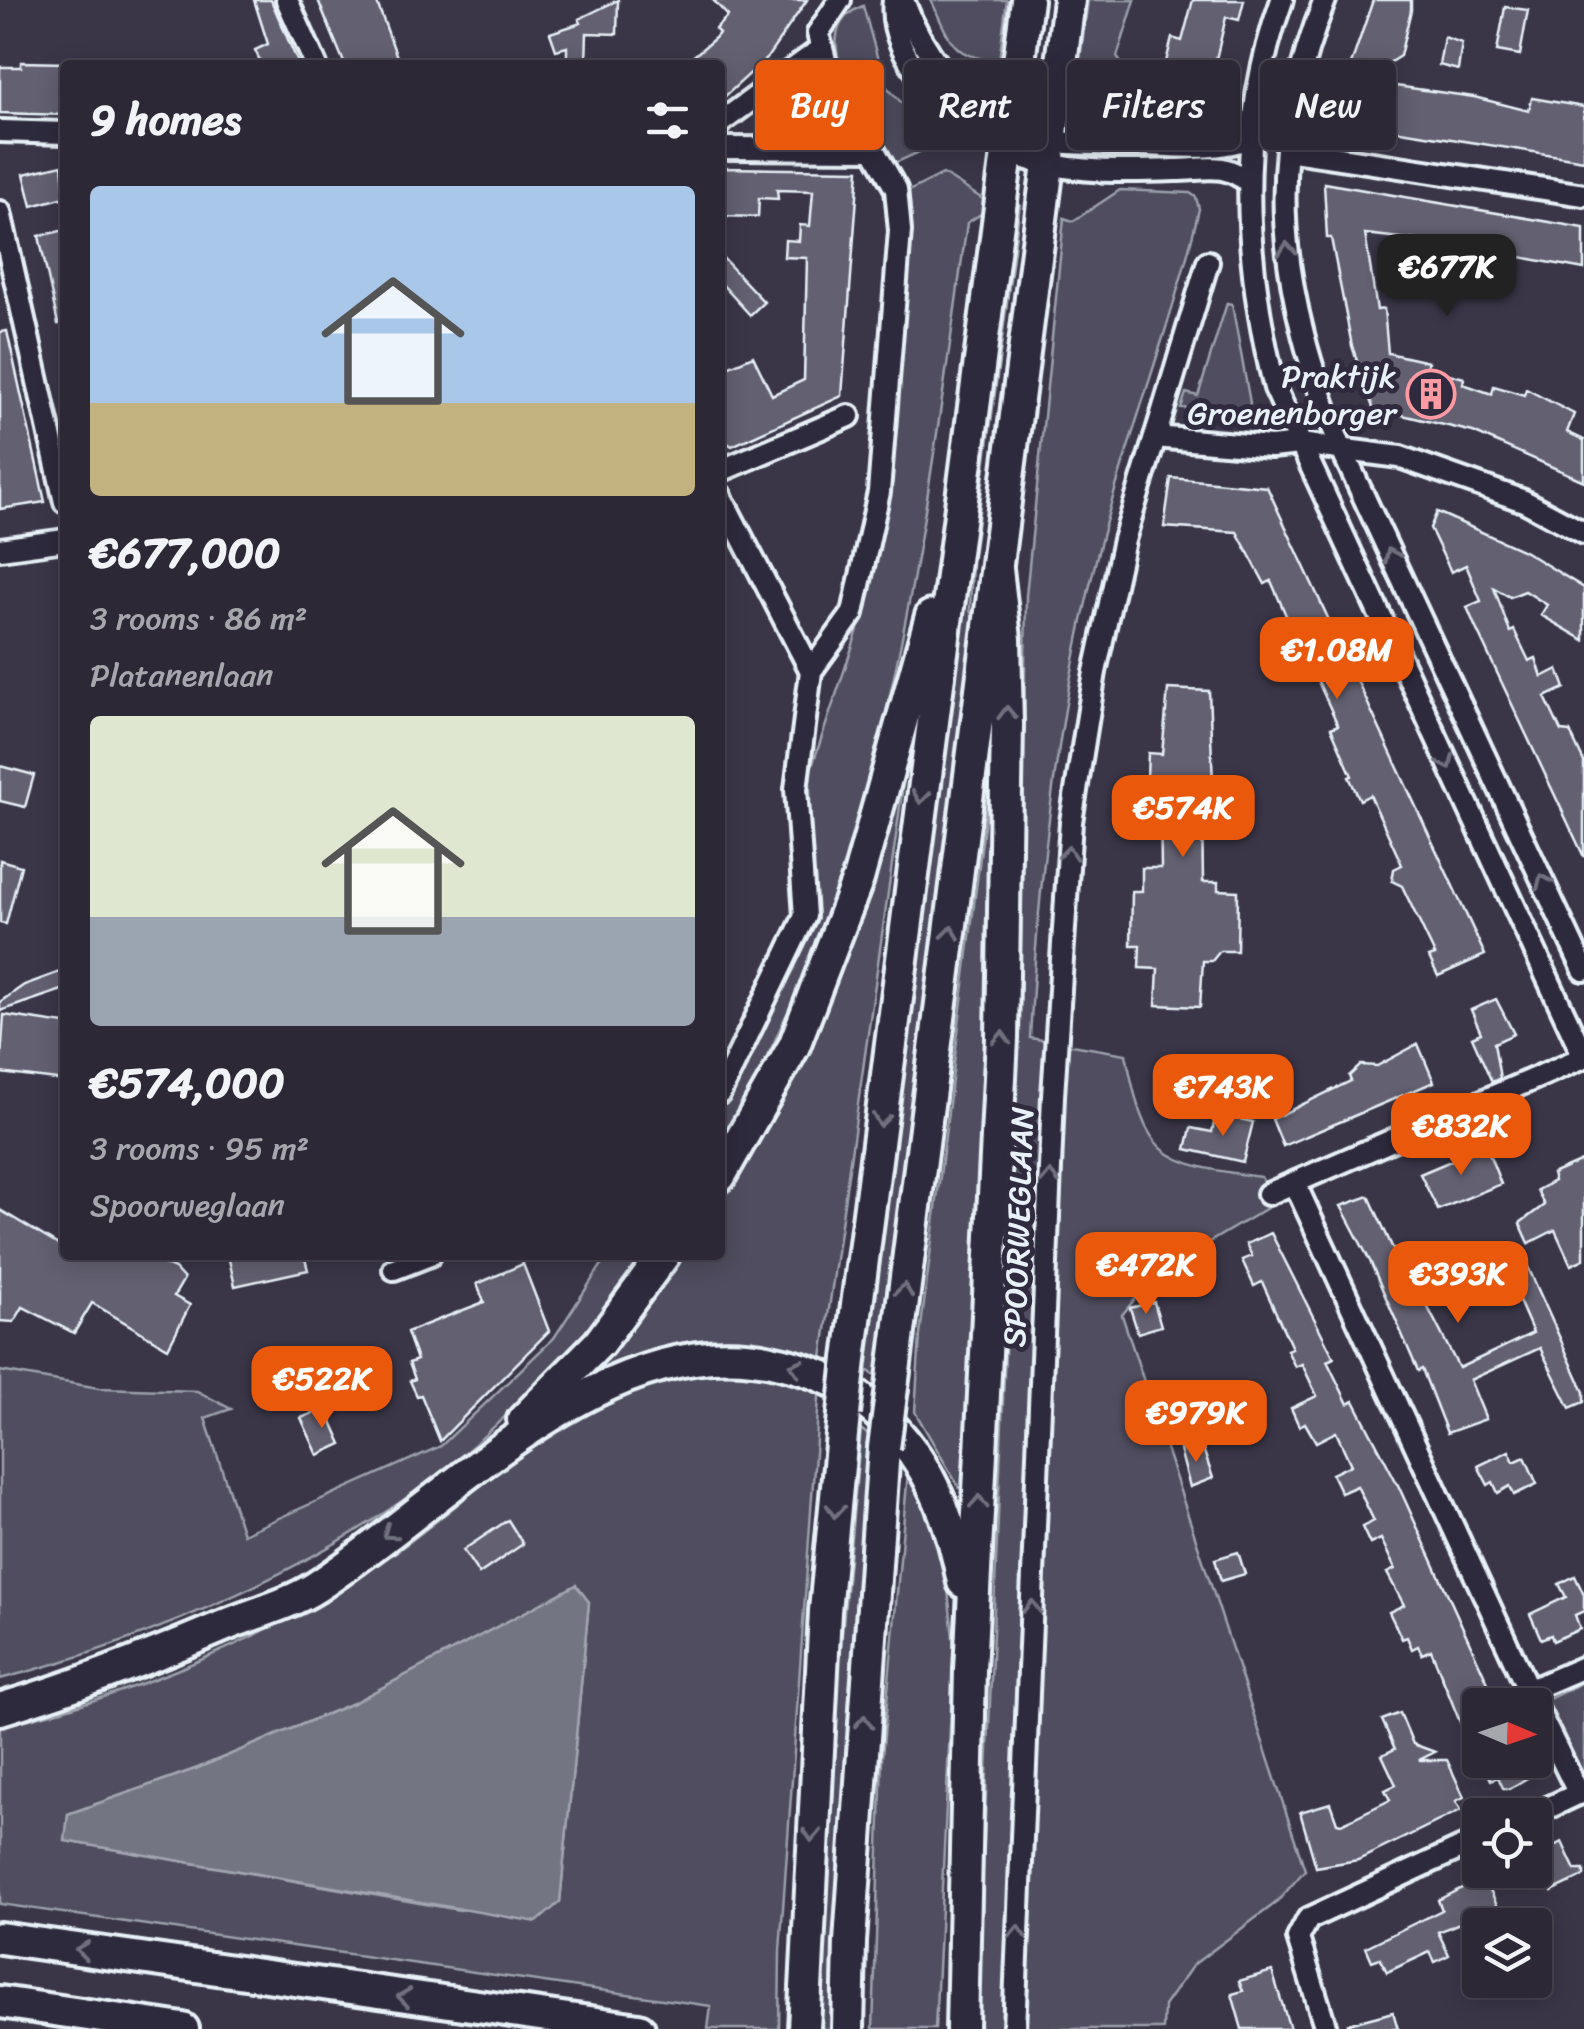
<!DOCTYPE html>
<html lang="en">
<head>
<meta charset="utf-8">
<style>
	body { margin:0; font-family:Sriracha,sans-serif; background:#34303e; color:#f1f3f6; height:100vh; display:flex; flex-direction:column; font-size:38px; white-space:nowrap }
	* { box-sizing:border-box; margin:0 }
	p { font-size:32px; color:#a6a6ad }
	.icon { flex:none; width:55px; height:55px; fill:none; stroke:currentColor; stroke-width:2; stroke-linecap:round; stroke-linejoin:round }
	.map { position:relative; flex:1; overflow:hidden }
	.details { position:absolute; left:60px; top:60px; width:665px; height:1200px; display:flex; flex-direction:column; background:#2c2836; border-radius:10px; box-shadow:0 5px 25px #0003,0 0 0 2px #484451 }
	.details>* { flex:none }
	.banner { position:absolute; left:755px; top:60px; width:678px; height:90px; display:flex; gap:20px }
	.needle { width:65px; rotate:92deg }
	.controls { position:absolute; left:1462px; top:1688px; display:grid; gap:20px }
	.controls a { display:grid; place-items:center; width:90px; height:90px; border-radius:10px; background:#2c2836; box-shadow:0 5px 25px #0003,0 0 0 2px #484451; font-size:50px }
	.price { position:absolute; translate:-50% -85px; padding:0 22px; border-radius:20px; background:#ea580c; color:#fff; font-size:32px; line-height:65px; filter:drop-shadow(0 2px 5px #0008) }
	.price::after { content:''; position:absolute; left:50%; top:60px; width:30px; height:22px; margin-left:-15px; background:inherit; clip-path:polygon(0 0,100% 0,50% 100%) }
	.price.active { background:#222; color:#fff }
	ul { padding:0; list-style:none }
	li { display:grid; align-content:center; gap:20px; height:530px; padding:0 30px }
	li span { display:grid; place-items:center; height:310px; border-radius:10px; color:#555 }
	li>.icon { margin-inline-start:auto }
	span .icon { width:180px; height:180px; fill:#fffc; stroke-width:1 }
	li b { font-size:42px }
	h2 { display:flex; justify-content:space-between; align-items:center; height:120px; padding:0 30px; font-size:42px }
	.tag { padding:0 35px; border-radius:10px; background:#2c2836; box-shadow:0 5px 25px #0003,0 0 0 2px #484451; font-size:35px; line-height:90px }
	.tag.active { background:#ea580c; color:#fff }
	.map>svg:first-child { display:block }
</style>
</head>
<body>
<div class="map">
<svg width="1584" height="2029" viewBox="0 0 1584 2029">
	<rect width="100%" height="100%" fill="#3a3648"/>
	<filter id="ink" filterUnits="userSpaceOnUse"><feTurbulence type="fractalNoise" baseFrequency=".01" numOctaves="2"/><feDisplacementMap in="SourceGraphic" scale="20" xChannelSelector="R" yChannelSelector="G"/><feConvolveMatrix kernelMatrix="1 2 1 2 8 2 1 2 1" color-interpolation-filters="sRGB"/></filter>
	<g filter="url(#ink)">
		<g fill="#504e5f" stroke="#9ca0ac" stroke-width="2.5" fill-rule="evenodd">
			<path d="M931,0h76l-8,61c-48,-3 -49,-21 -68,-61z"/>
			<path d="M1088,0h47l-18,57 34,50c-42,6 -46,-3 -73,-32z"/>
			<path d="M863,6l22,79 54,58 -44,20c-21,-36 -99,-132 -32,-157z"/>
			<path d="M943,174l43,27 -2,11 -17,11c-30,212 -56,429 -120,634 -32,101 -77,200 -127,293v-46l91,-198 -1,-134 47,-139 22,-82 11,-65 22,-261 -3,-34z"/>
			<path d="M1120,190l70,3 6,4 3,12c-25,108 -66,212 -95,320 -44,164 -65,339 -74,509l96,16c20,103 31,109 135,123l13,27 -119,70 -33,41 183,555 -28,32 -84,63 -29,41 -1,23h-187l44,-1026 6,-407 38,-378 9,3z"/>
			<polygon points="1012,203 1020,205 972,564 970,610 976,625 878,1378 867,1370"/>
			<polygon points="1227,303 1232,304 1250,403 1246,413 1181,408 1186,393 1198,396"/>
			<path d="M902,761l4,2 -9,66 -75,529c-102,-33 -132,-21 -230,12l91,-115h37v-55l20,-30z"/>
			<polygon points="992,761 986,1108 964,1496 915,1412 920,1335"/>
			<path d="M608,1255h39c-54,73 -121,147 -191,205 -121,101 -305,181 -456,219v-308l99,17 98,3 34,18 -26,9 38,116 198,-88 113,-108z"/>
			<path d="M706,1367l114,16 -40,568 -1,78h-71l3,-23 -711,-102v-178c128,-29 274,-90 383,-165 71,-48 140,-119 215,-157 35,-17 70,-28 108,-37zM576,1585l13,17 -29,300 -101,8 -393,-69 2,-27 130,-46 155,-65z"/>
			<polygon points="861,1429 873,1439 850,1680 836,2029 817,2029 838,1678"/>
			<polygon points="908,1472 930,1497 944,1551 954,1647 935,2029 873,2029 882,1757"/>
			<polygon points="1584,1682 1584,1778 1547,1700"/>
		</g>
		<polygon fill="#737482" stroke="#a2a6b1" stroke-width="2.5" points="576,1585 589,1602 560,1902 537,1922 65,1841 68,1814 198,1768 353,1703"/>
		<g fill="#636171" stroke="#e8f1f8" stroke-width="2.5">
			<polygon points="254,0 271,0 299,65 262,65 255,50 268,44"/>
			<polygon points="318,0 376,0 400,65 345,65"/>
			<polygon points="618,0 617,34 587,33 586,64 567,63 567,47 556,50 550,33 581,23 579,19"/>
			<polygon points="713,0 807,0 767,58 720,101 720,65 683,65 715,38 719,33 715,29 728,16"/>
			<polygon points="1193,0 1244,0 1239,20 1226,17 1209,89 1162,78 1172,38 1182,41"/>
			<polygon points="1373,0 1411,0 1411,10 1400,56 1360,81 1474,97 1529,111 1532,98 1584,107 1584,160 1343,122 1343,114 1338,114 1346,79"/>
			<polygon points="1505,7 1528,10 1520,55 1497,51"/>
			<polygon points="1444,37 1462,43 1458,70 1439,65"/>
			<polygon points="21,62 65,63 65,115 0,113 0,67 21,67"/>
			<polygon points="62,165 65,197 32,206 24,174"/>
			<polygon points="720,168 859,170 842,396 732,446 720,438 720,370 753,356 772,395 804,380 807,258 784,257 785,240 799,241 800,225 810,226 813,191 777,190 778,199 759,198 758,217 720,216"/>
			<polygon points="1324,183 1584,228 1584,269 1504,254 1505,250 1365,234 1377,310 1384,309 1388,353 1428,362 1426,368 1464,378 1463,384 1492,394 1494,386 1524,395 1526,389 1574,414 1567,432 1584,440 1584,481 1473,432 1373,408 1352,346 1331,238 1327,238"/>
			<polygon points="65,230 65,323 58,324 39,236"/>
			<polygon points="720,255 764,302 750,315 720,282"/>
			<polygon points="7,331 45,502 0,509 0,332"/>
			<polygon points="1171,478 1267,487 1485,955 1438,976 1429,957 1435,955 1402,886 1392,881 1394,869 1402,865 1370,795 1360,800 1349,777 1352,776 1331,728 1338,725 1315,675 1307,658 1298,663 1280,632 1282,622 1288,620 1271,581 1265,584 1237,532 1164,527"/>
			<polygon points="1437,512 1524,551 1584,588 1584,640 1541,615 1547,605 1525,591 1510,597 1494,588 1510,632 1514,630 1529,661 1536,658 1542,677 1558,669 1565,688 1545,697 1561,731 1570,732 1584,762 1584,857 1475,626 1467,607 1481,601 1466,565 1451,572 1430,528"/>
			<polygon points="1168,689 1209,691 1213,783 1221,783 1220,806 1202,806 1203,882 1218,882 1218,890 1238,891 1237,951 1220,951 1212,961 1203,961 1200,1007 1156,1005 1158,969 1139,968 1140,945 1131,945 1132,891 1142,891 1142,868 1161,868 1160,804 1146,804 1148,753 1162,754"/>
			<polygon points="0,766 34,775 25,807 0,801"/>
			<polygon points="0,860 21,866 6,924 0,923"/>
			<polygon points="65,970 65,989 0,1011 0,1002 24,985"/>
			<polygon points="1496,999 1514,1034 1494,1043 1500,1078 1492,1082 1472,1037 1481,1033 1471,1010"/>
			<polygon points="4,1015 65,1024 65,1081 0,1073"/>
			<polygon points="1418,1044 1434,1082 1283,1146 1272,1119 1351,1081 1349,1076 1361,1065 1377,1066"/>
			<polygon points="1216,1114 1253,1122 1243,1162 1186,1149 1191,1128 1212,1132"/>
			<polygon points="1486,1146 1501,1184 1438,1210 1420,1174"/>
			<polygon points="1584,1160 1584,1259 1571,1265 1555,1230 1529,1243 1520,1223 1544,1205 1537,1190 1554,1181 1552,1174"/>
			<polygon points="1369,1196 1394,1251 1403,1262 1411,1259 1421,1282 1416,1284 1459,1368 1533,1333 1500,1257 1520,1249 1584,1392 1584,1402 1570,1408 1540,1348 1470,1380 1486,1419 1447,1433 1422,1369 1418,1371 1370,1261 1341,1206"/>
			<polygon points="0,1210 65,1249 65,1255 144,1255 175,1269 184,1279 174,1296 190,1305 168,1348 92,1303 74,1333 23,1307 14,1322 0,1321"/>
			<polygon points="1271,1233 1334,1358 1327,1361 1348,1404 1354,1401 1398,1485 1498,1705 1480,1705 1480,1731 1466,1737 1431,1650 1422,1654 1418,1646 1412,1649 1407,1637 1402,1639 1389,1612 1404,1605 1387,1573 1395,1569 1381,1539 1370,1544 1362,1527 1374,1521 1357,1486 1341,1493 1332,1474 1351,1465 1336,1432 1316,1442 1305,1423 1299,1426 1291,1408 1317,1396 1302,1364 1295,1367 1287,1350 1292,1348 1262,1282 1254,1286 1242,1260 1252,1256 1246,1244"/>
			<polygon points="228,1255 304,1255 308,1270 235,1286"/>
			<polygon points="523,1264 549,1331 440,1441 421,1395 417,1396 410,1381 415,1379 409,1363 417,1360 407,1332 484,1302 477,1284"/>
			<polygon points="1154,1302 1161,1326 1138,1333 1130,1308"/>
			<polygon points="326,1408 342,1444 318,1455 301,1418"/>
			<polygon points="1201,1443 1213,1478 1190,1487 1180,1450"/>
			<polygon points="1509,1451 1514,1462 1525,1457 1537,1484 1514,1495 1510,1486 1498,1493 1493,1482 1488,1485 1478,1466"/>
			<polygon points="508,1520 523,1544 479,1574 463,1550"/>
			<polygon points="1238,1552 1245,1574 1221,1581 1215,1559"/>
			<polygon points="1575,1576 1584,1595 1584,1611 1575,1615 1580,1629 1553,1641 1551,1635 1541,1639 1530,1614 1566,1597 1559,1584"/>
			<polygon points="1400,1713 1413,1744 1435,1752 1419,1760 1447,1760 1464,1797 1456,1801 1461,1810 1358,1860 1316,1867 1300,1812 1330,1803 1337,1823 1341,1824 1390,1800 1385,1790 1396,1785 1382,1755 1395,1749 1382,1720"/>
			<polygon points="1481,1760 1538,1760 1527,1765 1532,1775 1509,1789 1503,1788 1498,1777 1491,1780"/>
			<polygon points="1562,1842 1575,1870 1584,1870 1584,1876 1552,1891 1543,1870 1549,1870 1537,1854"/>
			<polygon points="1484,1877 1498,1907 1438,1932 1449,1955 1435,1962 1430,1952 1387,1972 1380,1958 1372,1961 1366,1947 1442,1910 1438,1900"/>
			<polygon points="1272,1971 1290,2029 1242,2029 1232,1994 1243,1991 1239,1981"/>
			<polygon points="1393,2012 1398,2029 1349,2029 1348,2024"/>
		</g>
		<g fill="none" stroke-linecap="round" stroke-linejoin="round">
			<g stroke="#e8f1f8" stroke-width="28">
				<g id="minor">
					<polyline points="287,0 316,65"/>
					<path d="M894,0c-4,33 13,59 31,85 62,87 153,89 250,85 30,0 48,-9 73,12"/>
					<path d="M903,0c17,48 58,104 104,129 37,19 96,14 137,16 36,1 71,6 106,-7"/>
					<path d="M1282,0c-46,126 -39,260 -7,388l309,669"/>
					<path d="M1325,0c-65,160 -46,292 16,448l243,522"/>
					<polyline points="720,123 822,48"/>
					<polyline points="0,131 65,133"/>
					<polyline points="720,148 873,149"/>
					<polyline points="1287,150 1584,195"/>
					<polyline points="0,212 65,502"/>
					<polyline points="1155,437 1271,447 1300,444 1400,457 1524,501 1584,533"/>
					<polyline points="720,471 849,416"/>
					<polyline points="720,495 811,671"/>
					<polyline points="0,549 65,540"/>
					<polyline points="720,1093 805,916 796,789 811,671 853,613 879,492 900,231 896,189 827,68 818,33 840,0"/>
					<polyline points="1295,1184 1535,1705"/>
					<polyline points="1268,1194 1584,1057"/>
					<polyline points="394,1269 430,1255"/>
					<polyline points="1528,1691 1584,1667"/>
					<polyline points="1535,1705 1579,1794"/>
					<polyline points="1533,1815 1584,1791"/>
					<polyline points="1014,2029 1053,1096 1071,822 1095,672 1124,540 1208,262"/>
					<polyline points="1326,2029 1298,1938 1308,1919 1480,1839"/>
				</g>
			</g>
			<g stroke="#e8f1f8" stroke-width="38">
				<g id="highway">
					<polyline points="720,1176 794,1046 858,879 931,616"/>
					<polyline points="850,1359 1027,0"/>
					<polyline points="892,1387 1069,0"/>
					<polyline points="523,1420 599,1343 664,1255"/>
					<path d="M0,1709c78,-23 151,-52 226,-84 29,-12 64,-21 90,-38 132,-85 296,-271 468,-223 24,6 48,14 69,29 67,48 95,110 110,189"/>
					<polyline points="0,1938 639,2029"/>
					<polyline points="0,2002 183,2029"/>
					<polyline points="804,2029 825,1611 844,1414"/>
					<polyline points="848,2029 850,1942 884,1448"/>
					<polyline points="962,2029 970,1670 1002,1038 1007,724 1005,639 997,569"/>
				</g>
			</g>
			<use href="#minor" stroke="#2f2a3d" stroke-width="20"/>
			<use href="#highway" stroke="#2f2a3d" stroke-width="30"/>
			<g stroke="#e8f1f8" stroke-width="38" stroke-linecap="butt">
				<g id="highway-bridge">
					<polyline points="844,1414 850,1359"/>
					<polyline points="884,1448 892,1387"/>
				</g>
			</g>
			<use href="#highway-bridge" stroke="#2f2a3d" stroke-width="30"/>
		</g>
		<defs><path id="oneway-chevron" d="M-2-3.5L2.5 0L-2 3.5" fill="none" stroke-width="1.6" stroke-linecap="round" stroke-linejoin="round" transform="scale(2.5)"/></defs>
		<g stroke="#70707e">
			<use href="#oneway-chevron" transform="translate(1287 249) rotate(-94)"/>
			<use href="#oneway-chevron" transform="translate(1391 555) rotate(-115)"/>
			<use href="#oneway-chevron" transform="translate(1007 713) rotate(-91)"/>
			<use href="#oneway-chevron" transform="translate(1447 763) rotate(65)"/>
			<use href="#oneway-chevron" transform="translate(921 797) rotate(97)"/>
			<use href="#oneway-chevron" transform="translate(1068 853) rotate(-85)"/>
			<use href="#oneway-chevron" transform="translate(1543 881) rotate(-115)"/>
			<use href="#oneway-chevron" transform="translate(951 933) rotate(-83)"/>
			<use href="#oneway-chevron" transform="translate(1002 1038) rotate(-88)"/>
			<use href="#oneway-chevron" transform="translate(881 1120) rotate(97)"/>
			<use href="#oneway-chevron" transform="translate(1050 1177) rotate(-88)"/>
			<use href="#oneway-chevron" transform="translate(904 1290) rotate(-82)"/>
			<use href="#oneway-chevron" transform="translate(796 1367) rotate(-164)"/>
			<use href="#oneway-chevron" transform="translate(979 1502) rotate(-87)"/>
			<use href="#oneway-chevron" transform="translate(835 1511) rotate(95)"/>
			<use href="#oneway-chevron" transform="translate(389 1533) rotate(144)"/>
			<use href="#oneway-chevron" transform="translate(1032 1607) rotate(-88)"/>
			<use href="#oneway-chevron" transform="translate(864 1722) rotate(-86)"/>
			<use href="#oneway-chevron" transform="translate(812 1835) rotate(93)"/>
			<use href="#oneway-chevron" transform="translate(1018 1932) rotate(-88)"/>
			<use href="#oneway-chevron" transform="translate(82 1950) rotate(-172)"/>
			<use href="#oneway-chevron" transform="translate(404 1997) rotate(-172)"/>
		</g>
	</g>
	<defs>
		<g id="building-ring" transform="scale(2.5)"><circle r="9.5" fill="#2f2a3d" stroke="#ff9aa2" stroke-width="1.5"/><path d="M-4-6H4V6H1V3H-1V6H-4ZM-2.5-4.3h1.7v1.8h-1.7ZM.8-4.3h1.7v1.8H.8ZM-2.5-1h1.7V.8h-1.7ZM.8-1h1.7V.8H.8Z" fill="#ff9aa2"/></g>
	</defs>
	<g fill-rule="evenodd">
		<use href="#building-ring" x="1431" y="394"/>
	</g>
	<g text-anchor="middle" stroke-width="10" stroke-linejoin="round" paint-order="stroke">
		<g font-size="32" fill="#e8f1f8" stroke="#2f2a3d" text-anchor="end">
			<text x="1396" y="387">Praktijk<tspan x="1396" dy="37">Groenenborger</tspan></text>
		</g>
		<g font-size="32" fill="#e8f1f8" stroke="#2f2a3d">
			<text transform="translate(1018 1227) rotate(-88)" y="11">SPOORWEGLAAN</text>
		</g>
	</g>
</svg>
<div class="controls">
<a><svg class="needle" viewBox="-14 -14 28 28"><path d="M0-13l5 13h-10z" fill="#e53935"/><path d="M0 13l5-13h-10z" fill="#a6a6ad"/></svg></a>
<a><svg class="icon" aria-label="locate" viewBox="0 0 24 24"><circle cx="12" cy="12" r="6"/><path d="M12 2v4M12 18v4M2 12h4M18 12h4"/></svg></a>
<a><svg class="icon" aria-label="layers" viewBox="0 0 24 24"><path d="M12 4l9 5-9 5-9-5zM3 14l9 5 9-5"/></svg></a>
</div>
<b class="price active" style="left:1447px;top:319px">€677K</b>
<b class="price" style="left:1337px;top:702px">€1.08M</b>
<b class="price" style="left:1183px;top:860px">€574K</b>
<b class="price" style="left:1223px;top:1139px">€743K</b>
<b class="price" style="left:1461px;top:1178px">€832K</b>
<b class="price" style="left:1146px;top:1317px">€472K</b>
<b class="price" style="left:1458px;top:1326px">€393K</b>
<b class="price" style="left:322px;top:1431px">€522K</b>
<b class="price" style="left:1196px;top:1465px">€979K</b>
<div class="banner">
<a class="tag active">Buy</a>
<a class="tag">Rent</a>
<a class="tag">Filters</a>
<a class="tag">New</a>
</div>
<section class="details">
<h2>9 homes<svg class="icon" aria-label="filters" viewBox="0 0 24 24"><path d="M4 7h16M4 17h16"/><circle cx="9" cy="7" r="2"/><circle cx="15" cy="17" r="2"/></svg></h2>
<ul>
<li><span style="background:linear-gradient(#a9c7e8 70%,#c2b280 0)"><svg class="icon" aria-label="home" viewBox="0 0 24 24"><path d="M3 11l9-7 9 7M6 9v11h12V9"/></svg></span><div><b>€677,000</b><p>3 rooms · 86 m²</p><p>Platanenlaan</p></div></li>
<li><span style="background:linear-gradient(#dfe7d0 65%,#9aa5b1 0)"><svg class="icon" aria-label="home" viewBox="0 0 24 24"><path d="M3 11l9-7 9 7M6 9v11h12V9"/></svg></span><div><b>€574,000</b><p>3 rooms · 95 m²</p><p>Spoorweglaan</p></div></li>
</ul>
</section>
</div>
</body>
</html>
